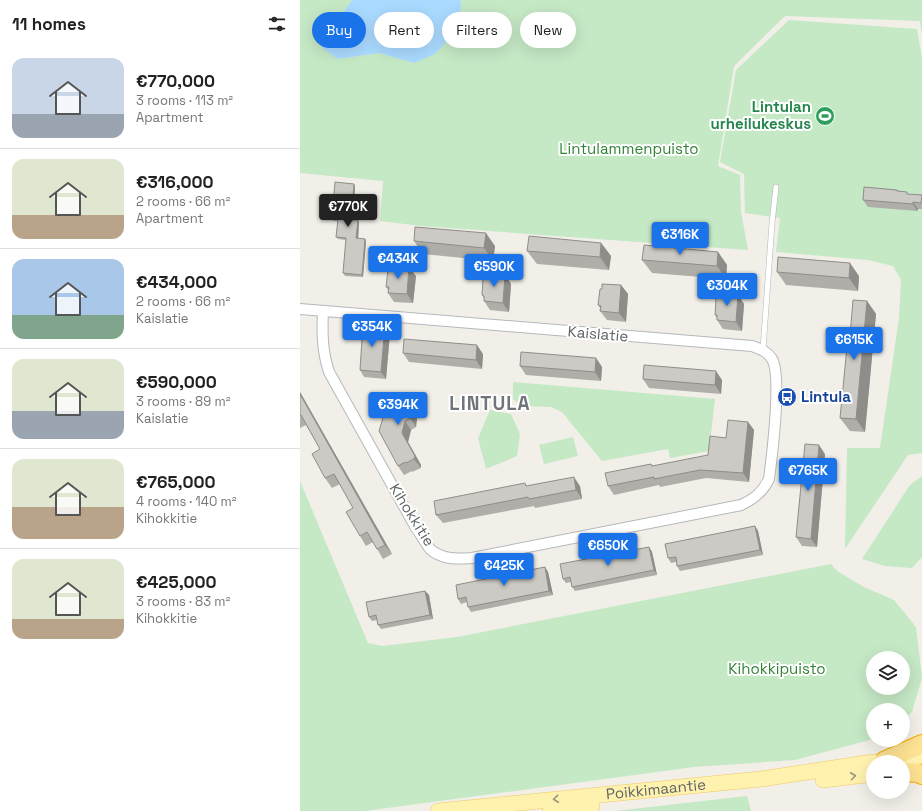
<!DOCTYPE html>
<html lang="en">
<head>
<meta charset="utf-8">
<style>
	body { margin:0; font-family:"Space Grotesk",sans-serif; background:#f6f6f6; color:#222; height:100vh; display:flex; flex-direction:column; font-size:15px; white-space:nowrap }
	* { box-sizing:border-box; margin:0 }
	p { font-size:13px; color:#767676 }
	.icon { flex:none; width:22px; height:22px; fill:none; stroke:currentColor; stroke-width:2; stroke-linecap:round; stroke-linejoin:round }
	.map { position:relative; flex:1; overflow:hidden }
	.sheet { display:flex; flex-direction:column; background:#fff; width:300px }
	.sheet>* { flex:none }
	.hud { position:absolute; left:12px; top:12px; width:380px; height:36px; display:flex; gap:8px }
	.fabs { position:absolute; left:566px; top:651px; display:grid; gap:8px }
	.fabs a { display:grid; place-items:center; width:44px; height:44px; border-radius:50%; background:#fff; box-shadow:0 4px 16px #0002; font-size:20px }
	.price { position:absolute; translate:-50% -34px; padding:0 9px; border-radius:4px; background:#1a73e8; color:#fff; font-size:13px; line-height:26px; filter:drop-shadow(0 1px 2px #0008) }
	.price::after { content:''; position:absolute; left:50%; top:24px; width:12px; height:9px; margin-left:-6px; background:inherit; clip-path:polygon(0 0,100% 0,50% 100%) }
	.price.active { background:#222; color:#fff }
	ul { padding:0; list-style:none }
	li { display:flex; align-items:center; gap:12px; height:100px; padding:0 12px }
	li+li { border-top:1px solid #e0e0e0 }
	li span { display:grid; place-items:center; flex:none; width:112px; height:80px; border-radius:12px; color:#555 }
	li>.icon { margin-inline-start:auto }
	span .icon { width:48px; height:48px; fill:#fffc; stroke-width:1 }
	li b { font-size:17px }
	h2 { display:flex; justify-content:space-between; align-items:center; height:48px; padding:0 12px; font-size:17px }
	.tag { padding:0 14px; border-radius:18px; background:#fff; box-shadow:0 4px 16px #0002; font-size:14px; line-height:36px }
	.tag.active { background:#1a73e8; color:#fff }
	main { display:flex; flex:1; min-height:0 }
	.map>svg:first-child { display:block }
</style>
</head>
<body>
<main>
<section class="sheet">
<h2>11 homes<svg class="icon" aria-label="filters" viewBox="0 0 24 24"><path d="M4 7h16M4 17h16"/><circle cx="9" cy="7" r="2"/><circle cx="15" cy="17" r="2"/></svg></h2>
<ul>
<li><span style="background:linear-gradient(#c9d6e8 70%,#9aa5b1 0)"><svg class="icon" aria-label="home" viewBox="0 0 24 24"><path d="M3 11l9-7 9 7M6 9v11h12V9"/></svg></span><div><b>€770,000</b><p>3 rooms · 113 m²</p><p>Apartment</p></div></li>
<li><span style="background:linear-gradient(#dfe7d0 70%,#b9a48a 0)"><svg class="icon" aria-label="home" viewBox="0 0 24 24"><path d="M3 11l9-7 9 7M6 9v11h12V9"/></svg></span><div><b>€316,000</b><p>2 rooms · 66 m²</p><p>Apartment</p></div></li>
<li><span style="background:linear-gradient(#a9c7e8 70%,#7fa58c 0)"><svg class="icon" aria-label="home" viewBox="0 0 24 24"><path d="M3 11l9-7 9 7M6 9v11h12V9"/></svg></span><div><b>€434,000</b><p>2 rooms · 66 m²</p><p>Kaislatie</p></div></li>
<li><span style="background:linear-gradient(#dfe7d0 65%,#9aa5b1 0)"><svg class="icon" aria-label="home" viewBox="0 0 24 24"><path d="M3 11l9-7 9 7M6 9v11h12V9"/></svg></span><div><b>€590,000</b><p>3 rooms · 89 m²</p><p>Kaislatie</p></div></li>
<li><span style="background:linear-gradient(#dfe7d0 60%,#b9a48a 0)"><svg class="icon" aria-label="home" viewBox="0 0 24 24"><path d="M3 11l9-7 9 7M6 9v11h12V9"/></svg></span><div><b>€765,000</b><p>4 rooms · 140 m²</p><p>Kihokkitie</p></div></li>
<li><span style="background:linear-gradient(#dfe7d0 75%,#b9a48a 0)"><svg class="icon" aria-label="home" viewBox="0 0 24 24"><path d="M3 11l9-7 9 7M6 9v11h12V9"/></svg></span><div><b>€425,000</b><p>3 rooms · 83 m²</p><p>Kihokkitie</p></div></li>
</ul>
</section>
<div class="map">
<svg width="622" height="811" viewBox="0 0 622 811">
	<rect width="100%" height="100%" fill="#f1efe8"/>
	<g fill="#c5e8c5" fill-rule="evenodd">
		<polygon points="0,0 52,0 42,14 18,32 38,59 79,53 114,63 161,4 160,0 622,0 622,35 620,21 485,16 434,66 418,166 440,175 441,212 448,250 121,226 80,221 83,181 0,173"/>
		<polygon points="489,20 617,29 622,58 622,453 608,455 545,549 547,448 580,448 599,318 601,280 593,266 568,260 476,252 480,218 445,213 444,174 420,162 436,70"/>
		<polygon points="213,382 415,399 409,451 370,458 368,449 302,461 262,412 251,407 222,406 213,399"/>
		<polygon points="190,410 211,414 220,434 217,456 186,469 178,438"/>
		<polygon points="273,437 278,456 244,464 239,445"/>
		<polygon points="622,476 622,557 612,568 585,566 562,559 610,485"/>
		<path d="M0,481l68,162 14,3 75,-9 374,-73 6,7 27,16 30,13 22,27 6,51 -10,34 -9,8v-10h-30v29l-78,21 -101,7 -329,44h-65zM573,658h30v30h-30z"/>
		<polygon points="447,796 451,811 315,811"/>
	</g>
	<polygon fill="#aadaff" points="52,0 160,0 161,4 158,29 135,54 114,63 79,53 38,59 22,48 18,32 42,14"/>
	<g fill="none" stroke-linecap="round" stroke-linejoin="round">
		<g stroke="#b5b8bc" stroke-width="6">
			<polyline id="service" points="463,350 472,223 476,187"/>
		</g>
		<g stroke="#b5b8bc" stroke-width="12">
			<path id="minor" d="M0,309c151,12 301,25 452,37 8,3 15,5 20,13 10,17 0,97 -3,120 -6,13 -15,20 -28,26l-269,53c-14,1 -30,2 -42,-9 -5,-6 -9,-15 -14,-21l-87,-156c-7,-21 -7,-40 -6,-61"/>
		</g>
		<g stroke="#f2c960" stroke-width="16">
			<g id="primary">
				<polyline points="595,759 622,756"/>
				<polyline points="523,780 573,774"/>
				<path id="s1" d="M138,811l323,-32 112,-17"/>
				<polyline points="250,811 292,806"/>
			</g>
		</g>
		<g stroke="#f9ab00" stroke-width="20">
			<g id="motorway">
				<polyline points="584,761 622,744"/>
				<polyline points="603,772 618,773 622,775"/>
			</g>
		</g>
		<use href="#service" stroke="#fff" stroke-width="5"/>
		<use href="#minor" stroke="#fff" stroke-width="10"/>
		<use href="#primary" stroke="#fff2af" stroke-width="15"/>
		<use href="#motorway" stroke="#fde293" stroke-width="18"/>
	</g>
	<g fill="#afaea9">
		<polygon points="55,186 53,220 58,220 59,223 58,239 65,239 66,241 63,277 45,276 43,273 46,240 38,239 36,237 38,221 34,221 32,219"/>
		<polygon points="597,190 598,191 609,194 622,195 622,209 618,209 617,211 568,207 563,200"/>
		<polygon points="114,241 195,246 193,261 123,254"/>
		<polygon points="301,243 311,256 309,270 237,264 227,251"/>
		<polygon points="418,252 427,265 426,279 352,273 342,260"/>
		<polygon points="477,272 559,276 558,291 486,285"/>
		<polygon points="205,275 211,284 209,312 190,310 184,301 184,298 182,295 185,279"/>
		<polygon points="116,276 113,303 94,302 88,293 88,290 86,287"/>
		<polygon points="321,285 328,294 326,322 307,320 300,311 300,308 298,305 302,289"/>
		<polygon points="438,295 444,304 442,331 423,329 417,320 417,318 415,315 419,298"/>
		<polygon points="567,301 576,314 565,432 550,431 540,418 549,348"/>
		<polygon points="90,333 86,379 64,377 60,370"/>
		<polygon points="103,353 183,354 182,369 109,362"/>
		<polygon points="296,358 302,367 301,381 226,375 220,366"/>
		<polygon points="343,379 422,380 421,394 349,388"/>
		<polygon points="0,392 92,554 83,559 73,542 66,546 60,536 53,508 40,484 32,488 25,478 20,449 6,425 0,428"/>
		<polygon points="123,404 123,415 117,418 116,427 111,430 108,442 121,465 121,468 112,472 112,471 104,475 98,466 85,411"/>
		<polygon points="448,422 454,430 449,482 406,478 360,487 359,485 314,495 308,486 351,464 353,466 408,455 426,438"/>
		<polygon points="525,454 517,547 502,546 496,537"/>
		<polygon points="225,483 227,486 280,486 282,499 235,508 234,506 143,523 136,515"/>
		<polygon points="455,526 458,531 463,555 380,571 377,566 376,562 371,563 368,558"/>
		<polygon points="349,547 352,552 357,575 275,591 272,587 271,582 266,583 263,579"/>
		<polygon points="245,567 248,572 253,595 171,612 168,607 167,602 161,604 158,599"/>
		<polygon points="125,591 129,595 133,619 81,629 78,625 77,620 72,621 69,617"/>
	</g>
	<g fill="#8f8d8a">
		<polygon points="54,184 55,186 53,222 51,220"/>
		<polygon points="613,202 618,209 617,211 613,204"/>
		<polygon points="58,220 59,223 58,241 56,238"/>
		<polygon points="186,233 195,246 193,261 184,248"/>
		<polygon points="65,239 66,241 63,277 62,275"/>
		<polygon points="301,243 311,256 309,270 300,257"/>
		<polygon points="418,252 427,265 426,279 417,266"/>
		<polygon points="550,263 559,276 558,291 549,278"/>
		<polygon points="109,267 116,276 113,303 107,294"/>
		<polygon points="205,275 211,284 209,312 203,303"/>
		<polygon points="321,285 328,294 326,322 319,313"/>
		<polygon points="438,295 444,304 442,331 436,322"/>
		<polygon points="567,301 576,314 565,432 556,419"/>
		<polygon points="85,326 90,333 86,379 81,372"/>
		<polygon points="177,345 183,354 182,369 176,360"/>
		<polygon points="296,358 302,367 301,381 295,372"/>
		<polygon points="416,371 422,380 421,394 415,385"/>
		<polygon points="0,392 92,554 85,545 0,394"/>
		<polygon points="117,395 123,404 123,415 116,406"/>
		<polygon points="111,409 117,418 116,427 110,418"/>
		<polygon points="105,421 111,430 108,442 121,465 121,468 114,459 102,433"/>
		<polygon points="448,422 454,430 449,482 443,473"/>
		<polygon points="519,445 525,454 517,547 511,539"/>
		<polygon points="274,477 280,486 282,499 276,490"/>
		<polygon points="455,526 458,531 463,555 460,550"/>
		<polygon points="349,547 352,552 357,575 354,570"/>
		<polygon points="245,567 248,572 253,595 249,591"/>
		<polygon points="125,591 129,595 133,619 130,615"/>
	</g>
	<g fill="#cccac5" stroke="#8f8d8a">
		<polygon points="35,182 54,184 51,220 58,220 56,238 65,239 62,275 43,273 46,238 36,237 38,219 32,219"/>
		<polygon points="564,187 597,190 597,191 607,192 607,194 622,195 621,203 613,202 613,204 563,200"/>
		<polygon points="115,227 186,233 184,248 114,241"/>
		<polygon points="229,236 301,243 300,257 227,251"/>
		<polygon points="344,245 418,252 417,266 342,260"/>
		<polygon points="478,257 550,263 549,278 477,272"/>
		<polygon points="90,265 109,267 107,294 88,293 89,287 86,287 88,270 90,270"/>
		<polygon points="186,274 205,275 203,303 184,301 184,296 182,295 183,279 185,279"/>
		<polygon points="302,284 321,285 319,313 300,311 301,306 298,305 300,289 302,289"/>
		<polygon points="419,293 438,295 436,322 417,320 417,315 415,315 416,298 419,298"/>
		<polygon points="553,300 567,301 556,419 540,418 547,347 549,348"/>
		<polygon points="63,324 85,326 81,372 60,370"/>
		<polygon points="104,339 177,345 176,360 103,353"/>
		<polygon points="221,352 296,358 295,372 220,366"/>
		<polygon points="344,365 416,371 415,385 343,379"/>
		<polygon points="99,393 117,395 116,406 111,409 110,418 105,421 102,433 115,456 114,459 106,463 105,462 98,466 79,431 85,411 81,405"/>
		<polygon points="0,394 85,545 77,549 67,532 60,536 46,512 53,508 34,474 25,478 12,454 20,449 1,415 0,415"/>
		<polygon points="428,420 448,422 443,473 400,470 354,479 354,477 308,486 305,473 351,464 352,466 408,455 410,436 426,438"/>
		<polygon points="505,444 519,445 511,539 496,537"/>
		<polygon points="274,477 276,490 229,499 228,497 136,515 134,501 225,483 226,486"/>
		<polygon points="455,526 460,550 377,566 376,557 368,558 365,544"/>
		<polygon points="349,547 354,570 272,587 270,577 263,579 260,564"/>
		<polygon points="245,567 249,591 168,607 166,597 158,599 156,585"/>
		<polygon points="125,591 130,615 78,625 76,615 69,617 66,602"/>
	</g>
	<defs><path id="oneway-chevron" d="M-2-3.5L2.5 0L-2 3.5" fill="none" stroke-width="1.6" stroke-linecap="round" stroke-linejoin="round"/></defs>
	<g stroke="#979581">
		<use href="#oneway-chevron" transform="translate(553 776) rotate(-7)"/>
		<use href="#oneway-chevron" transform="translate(256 799) rotate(174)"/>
	</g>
	<defs>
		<g id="stadium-disc" transform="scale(1)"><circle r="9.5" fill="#2e9e5b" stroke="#fff"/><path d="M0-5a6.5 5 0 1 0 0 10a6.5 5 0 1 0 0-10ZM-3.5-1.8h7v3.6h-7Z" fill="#fff"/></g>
		<g id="bus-disc" transform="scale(1)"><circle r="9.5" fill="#1a4fb4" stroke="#fff"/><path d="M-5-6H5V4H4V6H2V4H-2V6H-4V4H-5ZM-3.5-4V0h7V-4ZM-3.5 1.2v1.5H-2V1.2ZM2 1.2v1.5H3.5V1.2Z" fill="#fff"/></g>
	</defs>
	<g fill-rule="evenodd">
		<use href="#stadium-disc" x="525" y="116"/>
		<use href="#bus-disc" x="487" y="397"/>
	</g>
	<g text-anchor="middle" stroke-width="4" stroke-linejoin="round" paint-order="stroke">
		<g font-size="15" font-weight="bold" fill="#27864d" stroke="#fff" text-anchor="end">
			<text x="511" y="112">Lintulan<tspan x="511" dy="17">urheilukeskus</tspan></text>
		</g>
		<g font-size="15" fill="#348238" stroke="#fff">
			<text x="329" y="154">Lintulammenpuisto</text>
			<text x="477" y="674">Kihokkipuisto</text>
		</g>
		<g font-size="15" fill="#5f6368" stroke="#fff">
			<text transform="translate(298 334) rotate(5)" y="5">Kaislatie</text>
			<text transform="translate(112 515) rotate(58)" y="5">Kihokkitie</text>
			<text dy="5" stroke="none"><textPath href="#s1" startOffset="219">Poikkimaantie</textPath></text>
		</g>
		<g font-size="15" font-weight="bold" fill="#164399" stroke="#fff" text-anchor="start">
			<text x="501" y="402">Lintula</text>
		</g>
		<g font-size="19" font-weight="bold" letter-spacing="1" fill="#70757a" stroke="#fff">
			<text x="190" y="410">LINTULA</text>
		</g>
	</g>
</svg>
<div class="fabs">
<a><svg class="icon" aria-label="layers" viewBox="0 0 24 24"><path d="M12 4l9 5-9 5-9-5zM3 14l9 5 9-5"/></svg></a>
<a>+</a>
<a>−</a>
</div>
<b class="price active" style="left:48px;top:228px">€770K</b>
<b class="price" style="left:380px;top:256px">€316K</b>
<b class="price" style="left:98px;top:280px">€434K</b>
<b class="price" style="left:194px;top:288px">€590K</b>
<b class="price" style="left:427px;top:307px">€304K</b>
<b class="price" style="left:72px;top:348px">€354K</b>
<b class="price" style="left:554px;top:361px">€615K</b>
<b class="price" style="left:98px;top:426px">€394K</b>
<b class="price" style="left:508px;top:492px">€765K</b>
<b class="price" style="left:308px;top:567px">€650K</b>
<b class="price" style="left:204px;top:587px">€425K</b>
<div class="hud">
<a class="tag active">Buy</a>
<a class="tag">Rent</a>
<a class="tag">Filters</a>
<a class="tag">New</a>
</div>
</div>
</main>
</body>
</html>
